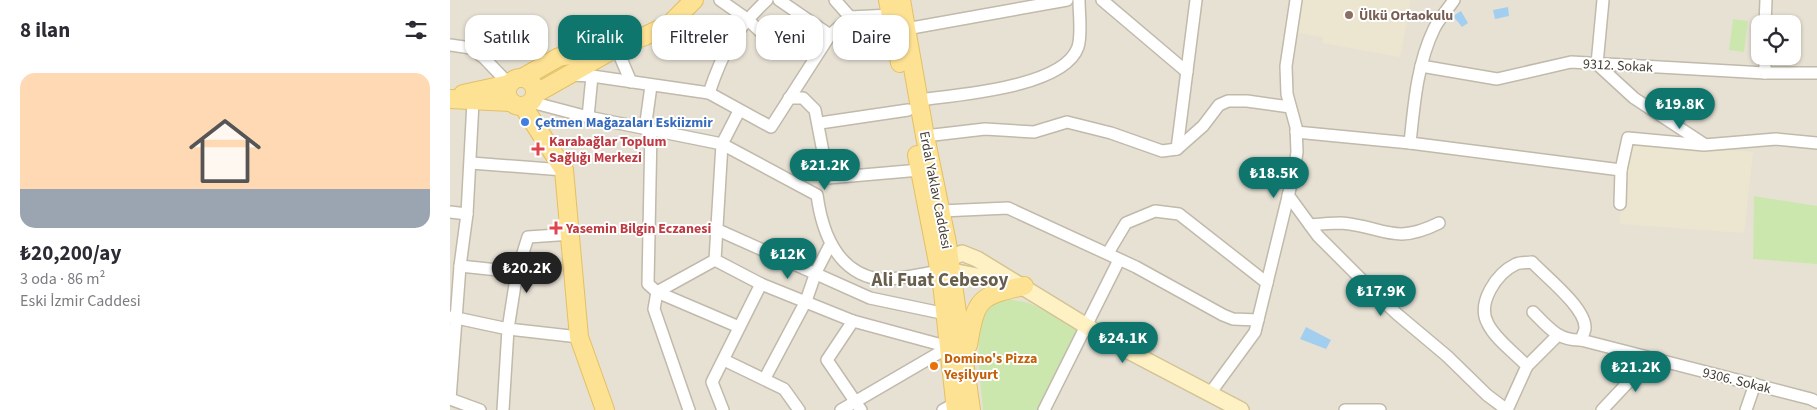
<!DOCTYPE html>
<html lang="tr">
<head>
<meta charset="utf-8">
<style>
	body { margin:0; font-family:"Source Sans 3",sans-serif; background:#f2f2f3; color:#2b2b33; height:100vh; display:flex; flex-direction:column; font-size:19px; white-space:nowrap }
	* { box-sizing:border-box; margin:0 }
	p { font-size:16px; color:#7c7c81 }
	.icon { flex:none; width:28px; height:28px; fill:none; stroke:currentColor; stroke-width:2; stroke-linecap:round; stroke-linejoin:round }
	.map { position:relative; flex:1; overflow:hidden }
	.panel { display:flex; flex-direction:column; background:#fff; width:450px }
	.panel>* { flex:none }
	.top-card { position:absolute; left:15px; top:15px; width:475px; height:45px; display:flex; gap:10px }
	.buttons { position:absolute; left:1301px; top:15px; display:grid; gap:10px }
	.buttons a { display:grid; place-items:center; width:50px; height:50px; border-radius:10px; background:#fff; box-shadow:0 1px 4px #0004; font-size:25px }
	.price { position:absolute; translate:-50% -42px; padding:0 11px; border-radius:18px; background:#0f766e; color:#fff; font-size:16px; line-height:32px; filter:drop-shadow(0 1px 2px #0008) }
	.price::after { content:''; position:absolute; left:50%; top:30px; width:15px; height:11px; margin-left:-8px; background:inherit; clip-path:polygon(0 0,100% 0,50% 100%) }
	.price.on { background:#222; color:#fff }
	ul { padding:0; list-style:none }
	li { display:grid; align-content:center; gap:10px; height:265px; padding:0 20px }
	li span { display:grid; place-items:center; height:155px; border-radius:15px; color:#555 }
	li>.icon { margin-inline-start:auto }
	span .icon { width:90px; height:90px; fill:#fffc; stroke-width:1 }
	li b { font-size:21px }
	h2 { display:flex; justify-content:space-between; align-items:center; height:60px; padding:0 20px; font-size:21px }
	.pill { padding:0 18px; border-radius:15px; background:#fff; box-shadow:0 1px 4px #0004; font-size:18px; line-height:45px }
	.pill.on { background:#0f766e; color:#fff }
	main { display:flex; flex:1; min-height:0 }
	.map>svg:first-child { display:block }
</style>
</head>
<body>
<main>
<section class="panel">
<h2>8 ilan<svg class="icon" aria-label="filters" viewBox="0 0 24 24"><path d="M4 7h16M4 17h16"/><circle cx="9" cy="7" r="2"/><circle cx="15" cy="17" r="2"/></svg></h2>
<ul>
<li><span style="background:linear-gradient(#ffd9b3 75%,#9aa5b1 0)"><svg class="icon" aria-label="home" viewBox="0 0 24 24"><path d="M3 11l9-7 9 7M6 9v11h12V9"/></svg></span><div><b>₺20,200/ay</b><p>3 oda · 86 m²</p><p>Eski İzmir Caddesi</p></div></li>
</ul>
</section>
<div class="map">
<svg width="1367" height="410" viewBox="0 0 1367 410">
	<rect width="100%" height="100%" fill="#f3efe6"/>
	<path fill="#e7e1d4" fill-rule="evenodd" d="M0,0h1367v410h-1367zM1310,24h32v32h-32z"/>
	<g fill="#ece5d0">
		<polygon points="843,0 961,0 950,57 872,43 873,37 837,31"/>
		<polygon points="1180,142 1303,152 1294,233 1170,224 1174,170"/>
	</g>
	<g fill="#cce7ae">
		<polygon points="1283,19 1298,21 1294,52 1279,50"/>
		<polygon points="1304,196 1367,206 1367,264 1303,259"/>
		<path d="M558,299l21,4 51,25 -43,82h-54c-2,-26 -10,-75 2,-98 5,-8 14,-10 23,-13z"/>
	</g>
	<g fill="#a2cef0">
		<polygon points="1058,7 1059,16 1045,19 1043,10"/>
		<polygon points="1011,11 1018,23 1012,27 1003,16"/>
		<polygon points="856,327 881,340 876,349 850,339"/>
	</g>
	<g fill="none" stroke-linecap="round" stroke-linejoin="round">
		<g stroke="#c1baab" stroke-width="14">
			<g id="minor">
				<polyline points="270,0 297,19 332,52"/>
				<polyline points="329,0 380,35"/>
				<polyline points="385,0 400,17"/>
				<polyline points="652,0 737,72"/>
				<polyline points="1153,0 1147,64 1184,98 1254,144"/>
				<polyline points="1315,24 1316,0"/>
				<polyline points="456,29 617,0"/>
				<polyline points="0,45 21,48 34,58 59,84"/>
				<polyline points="166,47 181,82"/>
				<polyline points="971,66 1047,79 1121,62 1315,73 1367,73"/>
				<polyline points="1315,73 1315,56"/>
				<polyline points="121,75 142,76 259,93 321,127 380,35 400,17 441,15"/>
				<path d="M259,93c14,-42 25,-62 58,-93"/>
				<polyline points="339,98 353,98 365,110 378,178 470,170"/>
				<path d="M468,100c37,-5 146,-12 160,-53 4,-13 1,-33 1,-47"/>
				<path d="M81,102l57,15 134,27 95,51c5,37 20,77 61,84 13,2 48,-6 62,-8"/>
				<polyline points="289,111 272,144 265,260 311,284 403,321 499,347"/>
				<polyline points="138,117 142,76"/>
				<polyline points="370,123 458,110"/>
				<polyline points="195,129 201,86"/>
				<polyline points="201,130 198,284 207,292 289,327"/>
				<polyline points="846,132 960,143 1171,170"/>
				<polyline points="475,136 535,129 584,132 617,122 661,133 712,151 727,149 753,126 769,105 778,101 797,101 840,107"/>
				<path d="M960,143c4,-38 7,-79 24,-114 5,-10 14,-20 20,-29"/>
				<polyline points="727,149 746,0"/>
				<polyline points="21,163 114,170"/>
				<polyline points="838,195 868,236 922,290 947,314 997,356 1037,395 1057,410"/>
				<polyline points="1170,204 1171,170 1178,138 1254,145 1326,139 1367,143"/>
				<polyline points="491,211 558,208 686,267 773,315 783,319 808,320"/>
				<polyline points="0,212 17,214"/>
				<path d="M860,225c10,-1 21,-2 31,-2 42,3 52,23 98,0"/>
				<polyline points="268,230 420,298 496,314"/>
				<polyline points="122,234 78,237 67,272 58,329 129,337"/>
				<polyline points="658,253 676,223 705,211 729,214 817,283"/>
				<polyline points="10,266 67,272"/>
				<path d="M1083,312c15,15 25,29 48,28"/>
				<polyline points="2,317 58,329 53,410"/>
				<polyline points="403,321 377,360 411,410"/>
				<polyline points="274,360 334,389 349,410"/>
				<polyline points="1077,366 1107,336"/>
				<polyline points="315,378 356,301 366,272 380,245"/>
				<polyline points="761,392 805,332 844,172 847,152 846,127 837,94 836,66 846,0"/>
				<polyline points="0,399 10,266 17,214 23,102"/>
				<polyline points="0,399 30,410"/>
				<polyline points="239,410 204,309 207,292 265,260"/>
				<polyline points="273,410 262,382 311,284"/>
				<polyline points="391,410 499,347"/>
				<polyline points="493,410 506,403"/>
				<polyline points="594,410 669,260"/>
				<polyline points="895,410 930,410"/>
				<path d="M1057,410l20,-44c-12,-13 -31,-26 -39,-42 -12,-21 9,-51 28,-60 5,-2 11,-1 16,-2 13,14 54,46 53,66 0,4 -3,8 -4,12l230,59 6,3"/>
				<polyline points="1152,410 1201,358"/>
				<polyline points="1296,410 1305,384"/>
			</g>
		</g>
		<g stroke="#d3c395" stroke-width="18">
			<g id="secondary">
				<polyline points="495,263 502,271 562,283"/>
				<path d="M494,268c2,-9 9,-11 18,-15l15,6 142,87 122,64"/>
			</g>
		</g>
		<g stroke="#e3c063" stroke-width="20">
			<g id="primary">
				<polyline points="438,0 450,63"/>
				<polyline points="451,0 475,136 497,243 521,410"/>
				<circle cx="71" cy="92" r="14"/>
				<polyline points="72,78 109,57 166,47 195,36 220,24 244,0"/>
				<polyline points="13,94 59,84"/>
				<polyline points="85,94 157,53"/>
				<polyline points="0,99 61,102"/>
				<polyline points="73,106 114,170 129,337 155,410"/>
				<polyline points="467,155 492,283 506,410"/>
				<path d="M518,345c8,-47 11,-49 56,-59"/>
			</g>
		</g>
		<use href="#minor" stroke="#fff" stroke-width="11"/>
		<use href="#secondary" stroke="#fef2c4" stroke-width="15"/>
		<use href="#primary" stroke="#fee294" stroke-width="18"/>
	</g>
	<circle fill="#8d6e63" stroke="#fff" stroke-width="2" cx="899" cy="15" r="5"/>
	<circle fill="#3f7fe0" stroke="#fff" stroke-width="2" cx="75" cy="122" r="5"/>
	<g fill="#e0444e" stroke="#fff" stroke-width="2">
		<path d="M85.5 141.5h5v5h5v5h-5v5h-5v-5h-5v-5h5z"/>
		<path d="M103.5 220.5h5v5h5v5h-5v5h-5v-5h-5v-5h5z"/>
	</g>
	<circle fill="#e8710a" stroke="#fff" stroke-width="2" cx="484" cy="366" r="5"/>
	<g text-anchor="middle" stroke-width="4" stroke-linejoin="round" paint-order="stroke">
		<g font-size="14" font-weight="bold" fill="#785e54" stroke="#fff" text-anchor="start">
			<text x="909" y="20">Ülkü Ortaokulu</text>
		</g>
		<g font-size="14" fill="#463f35" stroke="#fff">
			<text transform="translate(1168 65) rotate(3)" y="5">9312. Sokak</text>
			<text transform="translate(486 190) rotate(79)" y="5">Erdal Yaklav Caddesi</text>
			<text transform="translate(1287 380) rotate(14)" y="5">9306. Sokak</text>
		</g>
		<g font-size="14" font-weight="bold" fill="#366cbe" stroke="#fff" text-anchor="start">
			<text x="85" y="127">Çetmen Mağazaları Eskiizmir</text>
		</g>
		<g font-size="14" font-weight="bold" fill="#be3a42" stroke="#fff" text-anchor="start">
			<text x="99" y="146">Karabağlar Toplum<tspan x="99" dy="16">Sağlığı Merkezi</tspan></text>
			<text x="116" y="233">Yasemin Bilgin Eczanesi</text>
		</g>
		<g font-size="14" font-weight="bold" fill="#c56008" stroke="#fff" text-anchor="start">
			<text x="494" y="363">Domino's Pizza<tspan x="494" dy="16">Yeşilyurt</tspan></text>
		</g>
		<g font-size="19" font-weight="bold" fill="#685e4c" stroke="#fff">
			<text x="490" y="286">Ali Fuat Cebesoy</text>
		</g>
	</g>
</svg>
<div class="buttons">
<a><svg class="icon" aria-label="locate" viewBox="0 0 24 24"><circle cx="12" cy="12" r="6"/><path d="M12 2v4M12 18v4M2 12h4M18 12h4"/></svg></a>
</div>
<b class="price" style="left:1230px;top:130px">₺19.8K</b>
<b class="price" style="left:375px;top:191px">₺21.2K</b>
<b class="price" style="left:824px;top:199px">₺18.5K</b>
<b class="price" style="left:338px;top:280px">₺12K</b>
<b class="price on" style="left:77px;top:294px">₺20.2K</b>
<b class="price" style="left:931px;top:317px">₺17.9K</b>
<b class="price" style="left:673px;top:364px">₺24.1K</b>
<b class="price" style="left:1186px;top:393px">₺21.2K</b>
<div class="top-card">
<a class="pill">Satılık</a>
<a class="pill on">Kiralık</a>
<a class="pill">Filtreler</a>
<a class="pill">Yeni</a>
<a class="pill">Daire</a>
</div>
</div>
</main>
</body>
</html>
